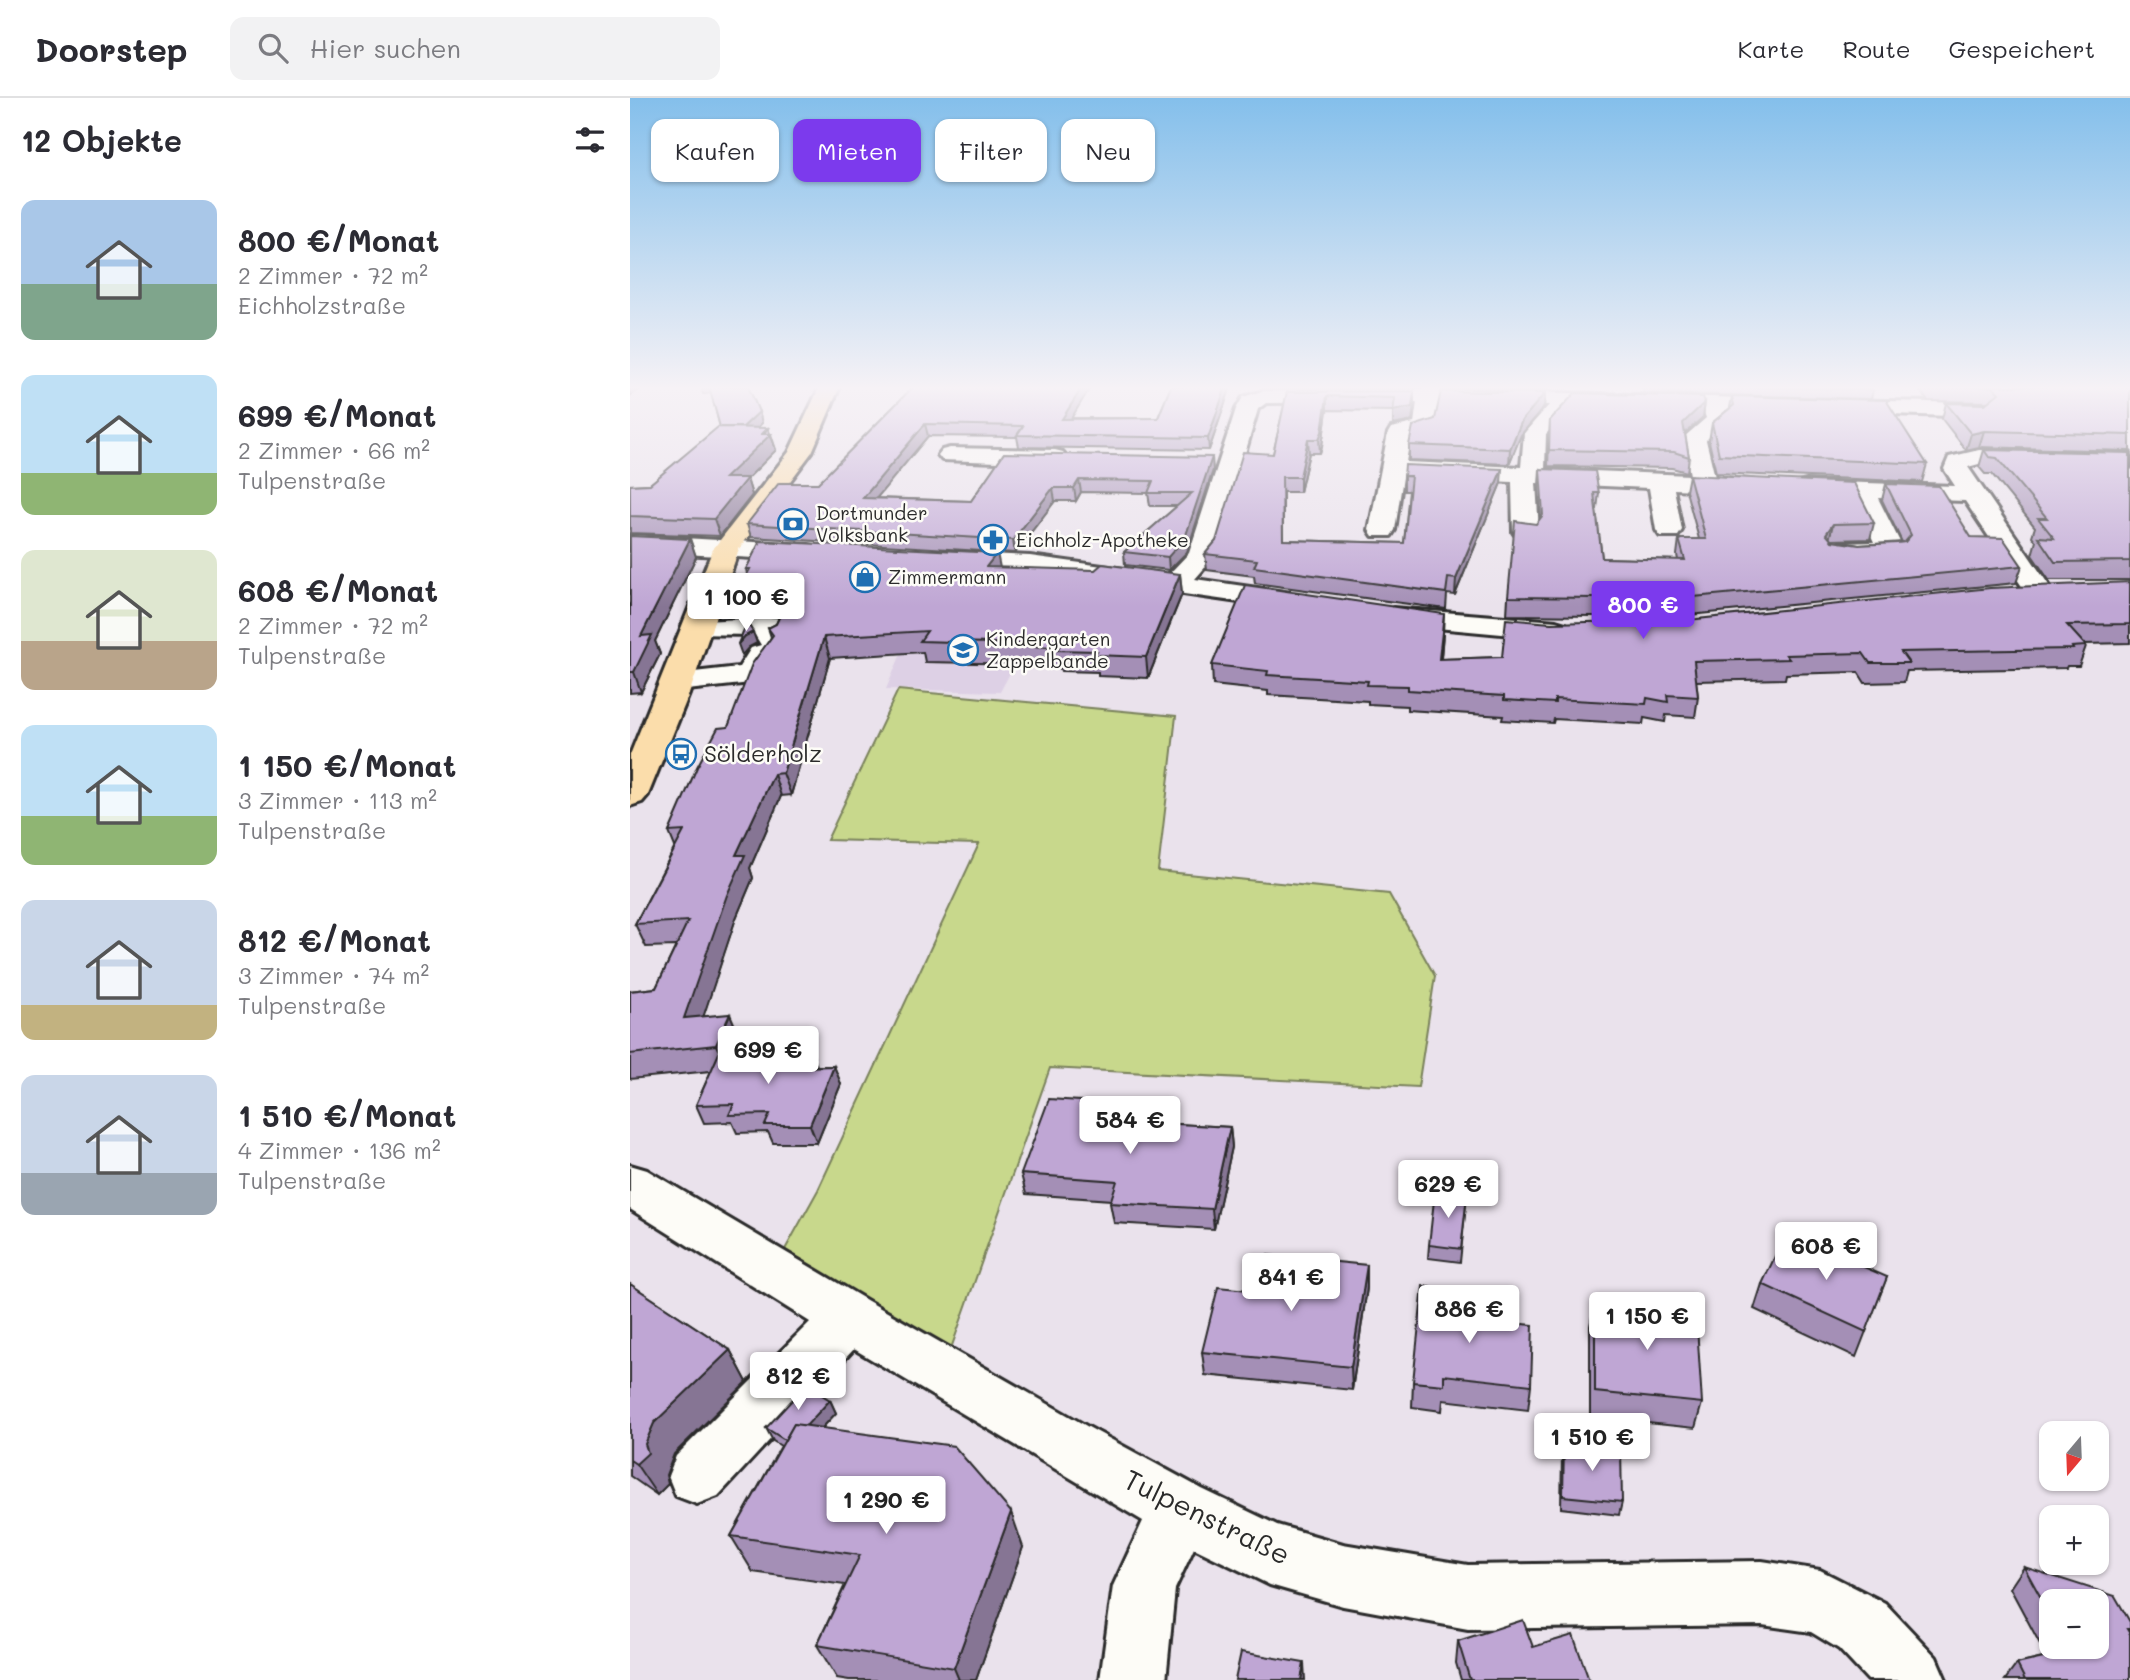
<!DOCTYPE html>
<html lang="de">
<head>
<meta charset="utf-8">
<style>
	body { margin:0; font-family:Mali,sans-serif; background:#f2f2f3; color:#2b2b33; height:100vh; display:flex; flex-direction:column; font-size:26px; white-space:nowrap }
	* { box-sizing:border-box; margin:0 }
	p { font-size:23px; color:#7c7c81 }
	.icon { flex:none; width:38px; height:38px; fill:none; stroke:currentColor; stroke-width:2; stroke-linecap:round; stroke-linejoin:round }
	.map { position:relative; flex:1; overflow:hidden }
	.sheet { display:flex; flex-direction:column; background:#fff; width:630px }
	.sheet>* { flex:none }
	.banner { position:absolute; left:21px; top:21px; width:665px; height:63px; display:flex; gap:14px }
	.needle { width:46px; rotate:199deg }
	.controls { position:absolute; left:1409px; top:1323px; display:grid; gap:14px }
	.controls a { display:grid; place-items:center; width:70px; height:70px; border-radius:14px; background:#fff; box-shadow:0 2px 5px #0004; font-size:35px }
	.price { position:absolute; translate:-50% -60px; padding:0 16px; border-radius:7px; background:#fff; color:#222; font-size:23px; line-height:46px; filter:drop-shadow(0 2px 4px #0008) }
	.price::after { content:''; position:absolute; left:50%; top:42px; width:21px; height:16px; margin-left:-10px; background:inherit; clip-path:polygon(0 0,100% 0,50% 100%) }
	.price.selected { background:#7c3aed; color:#fff }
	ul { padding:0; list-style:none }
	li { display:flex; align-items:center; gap:21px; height:175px; padding:0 21px }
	li span { display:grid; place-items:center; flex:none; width:196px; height:140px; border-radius:14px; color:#555 }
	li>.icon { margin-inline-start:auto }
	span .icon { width:84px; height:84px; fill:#fffc; stroke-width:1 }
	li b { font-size:30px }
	h2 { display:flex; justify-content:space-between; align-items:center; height:84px; padding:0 21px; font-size:30px }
	.chip { padding:0 24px; border-radius:14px; background:#fff; box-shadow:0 2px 5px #0004; font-size:24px; line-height:63px }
	.chip.selected { background:#7c3aed; color:#fff }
	header { display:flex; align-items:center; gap:42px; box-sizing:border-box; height:98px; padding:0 35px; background:#fff; border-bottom:2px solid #e1e1e2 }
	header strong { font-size:33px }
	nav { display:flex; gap:38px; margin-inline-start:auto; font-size:24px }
	.search { width:490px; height:63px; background:#f2f2f3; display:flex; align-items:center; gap:18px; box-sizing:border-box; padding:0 24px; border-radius:14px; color:#7c7c81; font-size:26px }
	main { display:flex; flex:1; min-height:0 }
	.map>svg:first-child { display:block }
</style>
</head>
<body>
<header>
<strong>Doorstep</strong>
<div class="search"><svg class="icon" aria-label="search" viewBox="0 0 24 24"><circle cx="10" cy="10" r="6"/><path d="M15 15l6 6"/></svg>Hier suchen</div>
<nav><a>Karte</a><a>Route</a><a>Gespeichert</a></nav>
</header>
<main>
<section class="sheet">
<h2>12 Objekte<svg class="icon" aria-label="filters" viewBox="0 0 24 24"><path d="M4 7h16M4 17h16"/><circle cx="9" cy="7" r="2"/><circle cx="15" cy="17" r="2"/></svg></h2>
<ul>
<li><span style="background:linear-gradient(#a9c7e8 60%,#7fa58c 0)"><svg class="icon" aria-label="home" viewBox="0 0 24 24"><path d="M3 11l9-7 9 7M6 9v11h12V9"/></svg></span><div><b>800 €/Monat</b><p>2 Zimmer · 72 m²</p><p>Eichholzstraße</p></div></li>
<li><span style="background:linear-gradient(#bfe0f5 70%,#8fb573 0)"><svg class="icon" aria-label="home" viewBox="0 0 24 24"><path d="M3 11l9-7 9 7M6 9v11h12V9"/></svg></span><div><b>699 €/Monat</b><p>2 Zimmer · 66 m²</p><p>Tulpenstraße</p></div></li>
<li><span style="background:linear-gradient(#dfe7d0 65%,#b9a48a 0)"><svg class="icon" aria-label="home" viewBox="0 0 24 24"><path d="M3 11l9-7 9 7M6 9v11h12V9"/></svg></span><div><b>608 €/Monat</b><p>2 Zimmer · 72 m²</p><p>Tulpenstraße</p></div></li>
<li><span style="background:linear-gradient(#bfe0f5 65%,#8fb573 0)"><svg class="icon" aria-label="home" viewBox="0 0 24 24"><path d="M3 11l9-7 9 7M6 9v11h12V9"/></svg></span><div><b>1 150 €/Monat</b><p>3 Zimmer · 113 m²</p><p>Tulpenstraße</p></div></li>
<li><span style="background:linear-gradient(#c9d6e8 75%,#c2b280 0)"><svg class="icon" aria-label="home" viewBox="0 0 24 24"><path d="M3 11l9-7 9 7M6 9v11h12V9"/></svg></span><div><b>812 €/Monat</b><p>3 Zimmer · 74 m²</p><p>Tulpenstraße</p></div></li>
<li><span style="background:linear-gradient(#c9d6e8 70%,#9aa5b1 0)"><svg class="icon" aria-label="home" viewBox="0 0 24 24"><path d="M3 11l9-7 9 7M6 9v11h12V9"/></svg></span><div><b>1 510 €/Monat</b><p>4 Zimmer · 136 m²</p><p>Tulpenstraße</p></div></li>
</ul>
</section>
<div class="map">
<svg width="1500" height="1582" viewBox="0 0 1500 1582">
	<rect width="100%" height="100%" fill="#eae2ec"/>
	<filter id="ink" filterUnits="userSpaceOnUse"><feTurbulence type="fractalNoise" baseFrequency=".0143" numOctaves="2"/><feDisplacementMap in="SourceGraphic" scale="14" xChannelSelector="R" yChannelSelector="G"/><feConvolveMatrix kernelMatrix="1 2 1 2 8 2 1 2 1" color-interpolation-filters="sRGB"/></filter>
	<g filter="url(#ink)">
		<polygon fill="#ddd0e5" points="291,509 413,513 370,594 256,591"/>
		<polygon fill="#c8d88c" stroke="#7a825c" stroke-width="2" points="268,592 546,618 528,773 759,796 805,878 788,989 420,970 318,1259 152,1157 188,1092 349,746 197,742"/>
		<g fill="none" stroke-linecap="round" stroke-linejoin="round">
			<g stroke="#2b2b2b" stroke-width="6">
				<g id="minor">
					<path d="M799,291l354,10 11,6 -11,6 -58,-1 4,10 -23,20 9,37 34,3 3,5 -3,5 -9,2 -66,-3 8,41 -4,6h-18l-4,-6 -7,-42 -113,-5 3,49 -4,6h-18l-4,-6 -1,-50 -109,-5 -8,53 -4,6h-18l-4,-6 19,-97 3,-5 23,-5 3,-21 -151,1 -8,6 -43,147 -20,23 110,16 4,6 -4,6 -10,3 -265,-38 -85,-4 -10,-2 -4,-6 4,-6 10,-2 85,4 138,19 21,-22 47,-144 7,-12 19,-6zM809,304l110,3 -25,28 -3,34 -115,-5 4,-24 22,-5zM943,307l130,4 3,9 -23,20 7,37 -145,-6 1,-35z"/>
					<polygon points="1210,302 1351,305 1362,312 1351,319 1202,314 1199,309 1202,304"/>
					<polygon points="320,350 425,352 433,354 437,359 433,364 425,366 312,362 308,357 312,352"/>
					<path d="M1349,352l151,3v14l-151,-3 -11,3 85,124 -4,6 -10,2 -10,-2 -64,-96 -87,-3 26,52 -4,6c-18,4 -43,3 -61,-1l-4,-6 4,-6 35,-1 -21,-45 -55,-4 -3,-5 3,-5 9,-2 148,5 -11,-17 5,-12z"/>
					<polygon points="0,437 178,447 187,449 191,455 187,461 178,463 0,453"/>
					<polygon points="763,510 926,523 936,526 941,532 936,538 926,541 753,525 748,519 753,513"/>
					<polygon points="143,519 153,522 158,528 150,546 140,549 147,556 130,584 48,593 37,591 32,584 37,577 109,569 121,550 131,547 125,537 58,536 53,530 58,524"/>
					<polygon points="0,1067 17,1072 238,1203 460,1330 572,1391 647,1427 713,1446 838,1467 1132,1463 1190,1472 1255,1505 1306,1559 1316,1582 1238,1582 1209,1551 1181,1534 1132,1527 838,1531 713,1508 640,1487 564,1450 545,1491 536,1582 470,1582 483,1488 513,1423 224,1251 88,1398 67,1406 46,1398 38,1378 46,1358 180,1224 0,1111"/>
				</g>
			</g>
			<g stroke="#2b2b2b" stroke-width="6">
				<polygon id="major" points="190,288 210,288 182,354 109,451 59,596 18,697 12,704 0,708 0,657 83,451 159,354"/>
			</g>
			<use href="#minor" fill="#fdfcf7" fill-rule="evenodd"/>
			<use href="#major" fill="#fbddab" fill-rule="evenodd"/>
		</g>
		<g fill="#a48fb6" stroke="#2b2b2b" stroke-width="2" fill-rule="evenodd">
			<polygon points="71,288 118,288 129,314 132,325 127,330 141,336 146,352 117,381 122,397 90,438 0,435 0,387 20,386 90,329 81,295 73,296"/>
			<polygon points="284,288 368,289 371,288 461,288 441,320 528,320 541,288 601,288 579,352 389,349 387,339 298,338 246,400 341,403 374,355 583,372 557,454 539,472 495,467 494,454 547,408 520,408 518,395 451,394 446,403 425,403 385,455 121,439 117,426 188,385"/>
			<polygon points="661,288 910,288 910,292 799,288 661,291"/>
			<polygon points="1012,288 1240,288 1243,292 1241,301 1014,295"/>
			<polygon points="1286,288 1500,288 1500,353 1349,349 1336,352 1312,321 1316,305 1355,306 1357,304 1298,303"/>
			<polygon points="784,293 784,307 782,323 763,327 763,313 697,312 692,348 690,355 679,355 670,394 653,394 653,442 774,445 779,393 774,393 774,378 871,385 825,497 817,496 816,511 625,485 624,478 577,472 575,456 586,443 643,356 657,294"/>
			<polygon points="915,295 914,309 891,337 879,366 779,362 779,347"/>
			<polygon points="1102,298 1297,366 1292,384 1086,375 1079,343 1082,325 1100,310"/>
			<polygon points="1075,304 1073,319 1055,336 1059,359 1057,374 1042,370 918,368 920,322"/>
			<polygon points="1354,352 1500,355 1500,482 1419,482 1402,457 1406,443 1402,438 1405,429 1362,376 1355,376 1349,369"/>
			<polygon points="910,371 969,395 967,411 966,411 972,460 1048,462 1047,457 1049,441 1069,441 1056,393 1059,377 1244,425 1240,441 1202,442 1229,447 1272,444 1252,402 1256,386 1341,439 1392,468 1386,485 1039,519 877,517 878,499 906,426 911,420 909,387"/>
			<polygon points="0,438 60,441 66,459 25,543 30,556 11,594 0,595"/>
			<polygon points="370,470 550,476 552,496 518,580 468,578 468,574 431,573 430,570 398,569 398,566 295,564 293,554 200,560 161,697 151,698 120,770 123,780 106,820 73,918 110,940 104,954 187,968 204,968 211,986 187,1045 143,1045 138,1034 107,1035 102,1024 74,1025 66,1007 81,973 0,981 0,893 26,890 46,848 16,849 5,826 45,749 39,734 98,629 141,539 138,530 146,526 149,519 126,517 114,482 117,476 116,471"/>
			<polygon points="921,525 1500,526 1500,545 1454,546 1456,548 1449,568 1437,568 1436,570 1277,573 1274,584 1235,585 1228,574 1156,576 1155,581 1066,583 1068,599 1065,619 1036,617 1035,624 1014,620 1013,626 924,621 923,625 872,622 873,618 777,612 777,608 738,606 738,603 638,597 638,593 583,587 582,567 813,535 811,561 872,559"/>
			<polygon points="469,1022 600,1029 602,1049 584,1131 484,1125 480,1105 481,1102 396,1096 391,1076"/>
			<polygon points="837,1097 830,1164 798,1160 799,1147"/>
			<polygon points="737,1167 737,1190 722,1292 575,1277 572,1254 628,1193"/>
			<polygon points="1257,1179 1226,1259 1124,1211 1132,1186"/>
			<polygon points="0,1186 100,1252 117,1284 44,1356 36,1377 38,1386 27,1397 0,1378"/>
			<polygon points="821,1199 828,1199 827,1220 901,1287 898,1312 813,1302 812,1313 782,1309 783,1284"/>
			<polygon points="965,1203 1072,1305 1065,1330 960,1319 960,1228"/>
			<polygon points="200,1302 206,1315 192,1330 393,1449 346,1582 219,1582 207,1580 187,1547 215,1487 123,1474 101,1438 151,1348 143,1343 136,1330"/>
			<polygon points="934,1346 992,1404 989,1417 931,1410 932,1358"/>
			<path d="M1394,1469l106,55v58h-125l12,-16 30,-7 -37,-69zM1421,1503l45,46h-45z"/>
			<polygon points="828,1543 903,1549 959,1582 831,1582 826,1565"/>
		</g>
		<g fill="#867494" stroke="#2b2b2b" stroke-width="2">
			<polygon points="0,288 14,288 0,298"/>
			<polygon points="71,288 80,288 82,295 73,296"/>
			<polygon points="453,288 461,288 434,332 432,321"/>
			<polygon points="596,288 601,288 579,352 578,340"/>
			<polygon points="784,293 784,307 782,323 763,327 763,313"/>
			<polygon points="915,295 914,309 891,337 879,366 880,351 892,322"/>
			<polygon points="697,298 697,312 692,348 690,355 689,341"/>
			<polygon points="1075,304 1073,319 1050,340 1053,325"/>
			<polygon points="129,314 132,325 114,343 110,332"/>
			<polygon points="295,326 298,338 236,413 233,400"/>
			<polygon points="138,330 146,352 117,381 122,397 90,438 84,421 95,380"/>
			<polygon points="1354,333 1349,349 1336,352 1341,336"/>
			<polygon points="678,341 679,355 670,394 670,379"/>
			<polygon points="582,359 583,372 557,454 539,472 538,459"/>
			<polygon points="872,371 871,385 825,497 826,481"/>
			<polygon points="449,382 451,394 446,403 444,390"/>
			<polygon points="423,390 425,403 385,455 383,442"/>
			<polygon points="1203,426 1199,442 1196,436"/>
			<polygon points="60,441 66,459 25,543 30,556 11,594 4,574 11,538"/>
			<polygon points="367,455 371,475 356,469"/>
			<polygon points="550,476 552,496 518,580 516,559"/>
			<polygon points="814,516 813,535 809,580 809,561"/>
			<polygon points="123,534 127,545 119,549 112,557 108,546 115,538"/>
			<polygon points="194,539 200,560 161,697 153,675"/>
			<polygon points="144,676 151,698 120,770 123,780 106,820 65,944 54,920 106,757"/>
			<polygon points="100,916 110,940 97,971 86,947"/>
			<polygon points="182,953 188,971 176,969"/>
			<polygon points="204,968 211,986 187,1045 180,1027"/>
			<polygon points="466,1004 469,1024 460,1021"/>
			<polygon points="600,1029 602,1049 584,1131 582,1111"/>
			<polygon points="737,1167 737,1190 722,1292 721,1269"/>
			<polygon points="100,1252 117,1284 44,1356 36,1377 38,1386 27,1397 6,1366 24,1325"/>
			<polygon points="200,1302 206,1315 166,1358 159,1345"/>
			<polygon points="381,1414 393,1449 346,1582 329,1582 324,1570"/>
			<polygon points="674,1565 675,1582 671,1582"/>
		</g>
		<g fill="#bfa6d4" stroke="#2b2b2b" stroke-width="2">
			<polygon points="79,288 118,288 129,314 113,329 90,329"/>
			<polygon points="284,288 365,288 368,289 371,288 453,288 432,321 528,320 541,288 596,288 578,340 387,337 393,328 295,326 233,400 341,403 374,355 582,359 555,440 538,459 494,454 562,395 518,395 523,383 449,382 444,390 423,390 383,442 117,426 149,385 188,385"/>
			<polygon points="1093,288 1240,288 1243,292"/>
			<polygon points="1327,288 1500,288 1500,337 1354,333 1341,336 1316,305 1355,306 1369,295 1363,289"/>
			<polygon points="784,293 782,309 763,313 765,300 697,298 692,334 689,341 678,341 670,379 652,379 653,442 774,445 781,378 774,378 775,367 872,371 826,481 818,480 816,495 624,469 627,462 575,456 586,443 613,354 643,356 657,294"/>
			<polygon points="811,293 915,295 892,322 880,351 779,347 783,328 805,321"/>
			<polygon points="945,295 1073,299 1075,304 1053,325 1059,359 1044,354 919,352 920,322"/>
			<polygon points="1102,298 1256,302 1297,366 1089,357 1082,325 1104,307"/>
			<polygon points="88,329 138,330 132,336 141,336 95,380 117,380 84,421 0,418 0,387 20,386"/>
			<polygon points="1354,352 1500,355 1500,463 1425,464 1408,439 1424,440 1408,420 1417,420 1367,360 1359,359"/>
			<polygon points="910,371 965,373 969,395 964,395 972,460 1055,462 1049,441 1076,441 1059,377 1224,385 1244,425 1203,426 1196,436 1202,443 1229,447 1267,445 1275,444 1281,437 1256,386 1309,388 1341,439 1373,440 1392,468 1042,501 878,499 885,423 906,426 913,417"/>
			<polygon points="0,438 60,441 11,538 22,537 4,574 0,574"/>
			<polygon points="130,443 367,455 356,469 465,472 472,466 550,476 516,559 465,557 467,553 427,552 429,549 394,548 395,546 290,543 297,533 194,539 153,675 144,676 106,757 115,757 97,797 54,920 100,916 86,947 0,956 0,893 26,890 58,823 5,826 54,733 39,734 67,669 88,630 98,629 122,566 143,537 138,530 146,526 154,509 148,499 120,497 126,481 114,482 120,471 116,471"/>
			<polygon points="1500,484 1500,526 1437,527 1456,548 1442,549 1443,551 1271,554 1279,565 1240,565 1233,555 1156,557 1159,561 1064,563 1068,599 1037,597 1038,604 1017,600 1016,606 925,601 925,605 874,602 874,598 778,592 778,588 737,587 738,583 637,577 638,573 582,567 615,487 814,516 809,561 872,559 876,521 921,525 1067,521 1360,490"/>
			<polygon points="115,529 120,529 123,534 115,538 108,546"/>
			<polygon points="182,953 176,969 204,968 180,1027 135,1027 140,1016 99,1017 104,1006 66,1007 89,955"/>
			<polygon points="419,1001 466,1004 460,1021 600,1029 582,1111 480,1105 487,1083 391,1076"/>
			<polygon points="805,1093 837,1097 831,1151 799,1147"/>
			<polygon points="1156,1135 1257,1179 1236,1234 1132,1186"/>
			<polygon points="635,1157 737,1167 721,1269 572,1254 588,1189 628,1193"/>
			<polygon points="0,1186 100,1252 24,1325 15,1346 18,1355 6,1366 0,1362"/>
			<polygon points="793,1188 821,1191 821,1199 828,1199 826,1220 903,1227 901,1287 814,1277 814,1287 783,1284"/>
			<polygon points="965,1203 1066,1213 1072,1305 965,1294"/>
			<polygon points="176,1287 200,1302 176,1328 164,1326 155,1342 136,1330"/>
			<polygon points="164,1326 324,1348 381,1414 324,1570 187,1547 230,1457 101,1438"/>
			<polygon points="934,1346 991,1352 992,1404 933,1398"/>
			<polygon points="1394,1469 1485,1498 1500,1524 1500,1531 1497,1531 1500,1536 1500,1582 1395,1582 1387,1566 1440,1554 1438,1549 1466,1549 1466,1503 1421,1503 1421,1518"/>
			<polygon points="893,1522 903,1549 943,1537 959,1582 840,1582 828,1543"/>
			<polygon points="611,1554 674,1565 671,1582 605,1582"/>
		</g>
	</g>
	<linearGradient id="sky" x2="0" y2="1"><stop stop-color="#84bfeb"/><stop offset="0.57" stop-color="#f6f2f6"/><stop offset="1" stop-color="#f6f2f6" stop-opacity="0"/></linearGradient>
	<rect width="1500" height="509" fill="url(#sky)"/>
	<defs>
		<g id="bank-ring" transform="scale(1.575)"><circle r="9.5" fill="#fdfcf7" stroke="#1f6fb2" stroke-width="1.5"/><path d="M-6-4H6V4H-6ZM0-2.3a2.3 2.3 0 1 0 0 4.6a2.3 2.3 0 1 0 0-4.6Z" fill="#1f6fb2"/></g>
		<g id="pharmacy-ring" transform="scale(1.575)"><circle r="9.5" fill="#fdfcf7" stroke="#1f6fb2" stroke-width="1.5"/><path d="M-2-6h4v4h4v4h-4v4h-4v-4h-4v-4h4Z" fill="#1f6fb2"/></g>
		<g id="shop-ring" transform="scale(1.575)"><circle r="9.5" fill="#fdfcf7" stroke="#1f6fb2" stroke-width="1.5"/><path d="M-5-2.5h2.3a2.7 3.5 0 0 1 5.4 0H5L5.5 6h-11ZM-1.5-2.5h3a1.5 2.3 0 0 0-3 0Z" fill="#1f6fb2"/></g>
		<g id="school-ring" transform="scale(1.575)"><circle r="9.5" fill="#fdfcf7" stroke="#1f6fb2" stroke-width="1.5"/><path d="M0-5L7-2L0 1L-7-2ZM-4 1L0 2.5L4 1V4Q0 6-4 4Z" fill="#1f6fb2"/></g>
		<g id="bus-ring" transform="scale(1.575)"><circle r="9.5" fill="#fdfcf7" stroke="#1f6fb2" stroke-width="1.5"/><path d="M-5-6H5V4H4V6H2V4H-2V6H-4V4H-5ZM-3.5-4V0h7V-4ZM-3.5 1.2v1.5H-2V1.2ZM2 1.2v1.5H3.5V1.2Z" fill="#1f6fb2"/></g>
	</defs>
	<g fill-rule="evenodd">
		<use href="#bank-ring" x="163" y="426"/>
		<use href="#pharmacy-ring" x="363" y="442"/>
		<use href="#shop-ring" x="235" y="479"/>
		<use href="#school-ring" x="333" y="552"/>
		<use href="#bus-ring" x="51" y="656"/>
	</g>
	<g text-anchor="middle" stroke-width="5" stroke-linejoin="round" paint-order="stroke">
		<g font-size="19" fill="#2b2b2b" stroke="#fdfcf7" text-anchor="start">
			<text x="186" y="422">Dortmunder<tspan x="186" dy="22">Volksbank</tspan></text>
			<text x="386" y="449">Eichholz-Apotheke</text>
			<text x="258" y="486">Zimmermann</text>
			<text x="356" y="548">Kindergarten<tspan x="356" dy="22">Zappelbande</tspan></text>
		</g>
		<g font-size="23" fill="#2b2b2b" stroke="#fdfcf7" text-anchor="start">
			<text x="74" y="664">Sölderholz</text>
		</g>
		<g font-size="28" fill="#2b2b2b" stroke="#fdfcf7">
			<text transform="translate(577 1419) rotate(26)" y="10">Tulpenstraße</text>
		</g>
	</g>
</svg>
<div class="controls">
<a><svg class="needle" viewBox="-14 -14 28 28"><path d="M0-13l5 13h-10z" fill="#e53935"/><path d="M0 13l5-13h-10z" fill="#7c7c81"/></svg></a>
<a>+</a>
<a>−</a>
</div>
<b class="price" style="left:116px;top:535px">1 100 €</b>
<b class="price selected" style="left:1013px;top:543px">800 €</b>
<b class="price" style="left:138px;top:988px">699 €</b>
<b class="price" style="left:500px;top:1058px">584 €</b>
<b class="price" style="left:818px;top:1122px">629 €</b>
<b class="price" style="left:1196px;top:1184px">608 €</b>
<b class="price" style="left:661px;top:1215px">841 €</b>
<b class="price" style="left:839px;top:1247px">886 €</b>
<b class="price" style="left:1017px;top:1254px">1 150 €</b>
<b class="price" style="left:168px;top:1314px">812 €</b>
<b class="price" style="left:962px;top:1375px">1 510 €</b>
<b class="price" style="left:256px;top:1438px">1 290 €</b>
<div class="banner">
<a class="chip">Kaufen</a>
<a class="chip selected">Mieten</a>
<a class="chip">Filter</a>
<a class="chip">Neu</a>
</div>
</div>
</main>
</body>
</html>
